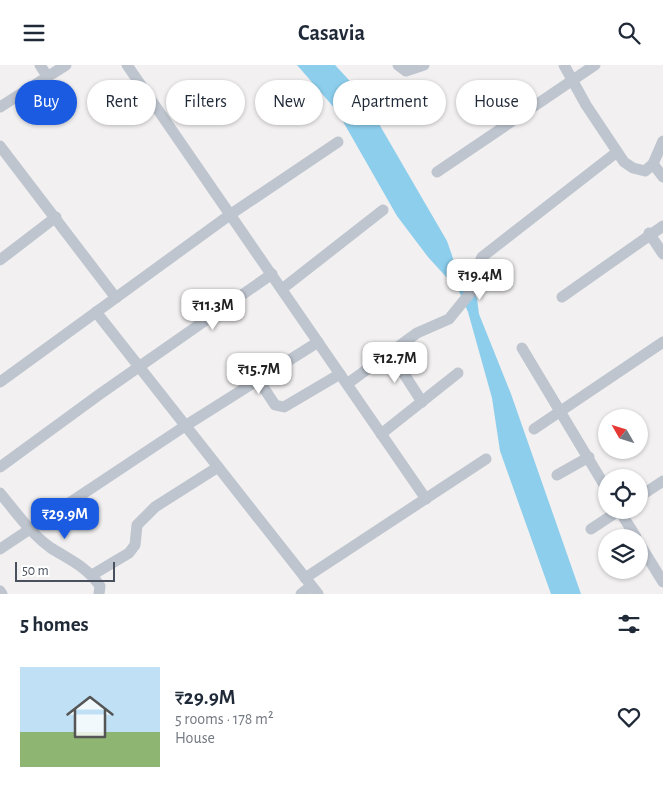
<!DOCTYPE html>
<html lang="en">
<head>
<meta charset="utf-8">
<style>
	body { margin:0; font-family:"Alegreya Sans",sans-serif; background:#f2f2f3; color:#1f2937; height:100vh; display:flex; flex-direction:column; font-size:19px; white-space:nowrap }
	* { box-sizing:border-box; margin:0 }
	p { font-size:16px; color:#747a83 }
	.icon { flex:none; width:28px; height:28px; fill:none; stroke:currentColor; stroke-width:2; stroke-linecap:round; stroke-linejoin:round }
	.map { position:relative; height:529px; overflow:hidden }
	.sheet { display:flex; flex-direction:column; background:#fff; flex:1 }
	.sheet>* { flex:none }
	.banner { position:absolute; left:15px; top:15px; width:634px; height:45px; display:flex; gap:10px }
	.needle { width:32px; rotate:309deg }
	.controls { position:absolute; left:598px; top:344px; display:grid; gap:10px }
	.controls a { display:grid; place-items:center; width:50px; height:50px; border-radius:50%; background:#fff; box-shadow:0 1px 4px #0004; font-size:25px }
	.scale { position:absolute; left:15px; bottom:12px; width:100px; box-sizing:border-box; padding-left:5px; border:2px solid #48515d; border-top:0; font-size:14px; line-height:18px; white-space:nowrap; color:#48515d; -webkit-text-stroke:4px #fff; paint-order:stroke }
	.price { position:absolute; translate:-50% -42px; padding:0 11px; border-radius:10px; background:#fff; color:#222; font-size:16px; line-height:32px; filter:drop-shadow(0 1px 2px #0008) }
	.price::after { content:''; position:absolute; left:50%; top:30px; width:15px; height:11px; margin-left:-8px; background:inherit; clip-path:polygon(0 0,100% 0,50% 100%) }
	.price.selected { background:#1a5be2; color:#fff }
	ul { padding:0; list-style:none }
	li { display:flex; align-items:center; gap:15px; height:125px; padding:0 20px }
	li span { display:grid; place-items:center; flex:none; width:140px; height:100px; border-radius:0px; color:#555 }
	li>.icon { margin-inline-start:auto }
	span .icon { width:60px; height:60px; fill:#fffc; stroke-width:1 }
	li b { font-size:21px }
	h2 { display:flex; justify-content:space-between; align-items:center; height:60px; padding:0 20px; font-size:21px }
	.pill { padding:0 18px; border-radius:22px; background:#fff; box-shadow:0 1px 4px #0004; font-size:18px; line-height:45px }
	.pill.selected { background:#1a5be2; color:#fff }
	header { display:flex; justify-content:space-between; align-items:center; height:65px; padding:0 20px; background:#fff; font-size:22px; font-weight:700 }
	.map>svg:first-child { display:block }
</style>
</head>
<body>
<header><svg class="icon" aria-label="menu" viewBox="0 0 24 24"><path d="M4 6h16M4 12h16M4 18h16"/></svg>Casavia<svg class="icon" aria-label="search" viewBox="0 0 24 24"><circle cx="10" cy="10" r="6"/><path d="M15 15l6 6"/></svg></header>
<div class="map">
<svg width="663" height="529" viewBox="0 0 663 529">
	<rect width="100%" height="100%" fill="#f2f0f0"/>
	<polygon fill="#8cceec" points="297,0 335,0 361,28 447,176 456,202 471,221 477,234 479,249 511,329 581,529 551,529 500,386 492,333 468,247 459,226 428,192 397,151 337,46"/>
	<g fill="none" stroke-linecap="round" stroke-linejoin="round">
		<g stroke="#bec5cf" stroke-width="11">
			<polyline points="40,0 47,11"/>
			<polyline points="127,0 426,434"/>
			<polyline points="398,0 406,6 424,0"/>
			<polyline points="564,0 586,40 624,97 633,103 645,106 653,99 663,76"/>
			<polyline points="0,42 66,0"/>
			<polyline points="0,81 116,233"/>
			<polyline points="653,99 663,112"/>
			<polyline points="437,107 595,0"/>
			<polyline points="649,168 663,189"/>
			<polyline points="0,195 56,152"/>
			<polyline points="282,224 383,145"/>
			<polyline points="562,232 663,161"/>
			<polyline points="96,247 318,529"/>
			<polyline points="522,283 606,423"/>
			<polyline points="390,287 422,337"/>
			<polyline points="258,314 275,340 284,342 340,309"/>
			<polyline points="0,317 231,149 338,77"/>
			<polyline points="347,319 417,268 449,254 479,217 479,199 482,192 617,87"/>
			<polyline points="534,364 663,277"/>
			<polyline points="381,369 458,308"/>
			<polyline points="0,402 100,329 272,209"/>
			<polyline points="557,410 589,392"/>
			<path d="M0,428c16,19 31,41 51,55 19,12 36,19 49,38l-1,8"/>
			<polyline points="639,432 663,416"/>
			<polyline points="619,445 636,472"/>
			<polyline points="591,464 620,445"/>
			<polyline points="639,478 663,517"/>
			<polyline points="0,484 185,361 318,277"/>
			<polyline points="92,510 129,488 135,480 137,460 155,442 218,402"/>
			<polyline points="305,513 486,394"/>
			<polyline points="0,526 2,529"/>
			<polyline points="301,529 311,521"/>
		</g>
	</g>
</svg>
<div class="controls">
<a><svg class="needle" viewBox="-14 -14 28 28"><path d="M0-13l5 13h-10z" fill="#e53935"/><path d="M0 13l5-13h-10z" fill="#747a83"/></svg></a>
<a><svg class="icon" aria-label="locate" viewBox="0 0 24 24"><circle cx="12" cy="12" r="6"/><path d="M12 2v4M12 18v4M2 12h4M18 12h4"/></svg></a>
<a><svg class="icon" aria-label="layers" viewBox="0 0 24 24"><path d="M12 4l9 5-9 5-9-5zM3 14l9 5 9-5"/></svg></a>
</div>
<div class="scale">50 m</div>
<b class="price" style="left:480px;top:236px">₹19.4M</b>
<b class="price" style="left:213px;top:266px">₹11.3M</b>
<b class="price" style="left:395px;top:319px">₹12.7M</b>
<b class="price" style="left:259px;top:330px">₹15.7M</b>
<b class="price selected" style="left:65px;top:475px">₹29.9M</b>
<div class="banner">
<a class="pill selected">Buy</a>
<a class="pill">Rent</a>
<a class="pill">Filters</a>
<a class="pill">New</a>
<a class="pill">Apartment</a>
<a class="pill">House</a>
</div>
</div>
<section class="sheet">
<h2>5 homes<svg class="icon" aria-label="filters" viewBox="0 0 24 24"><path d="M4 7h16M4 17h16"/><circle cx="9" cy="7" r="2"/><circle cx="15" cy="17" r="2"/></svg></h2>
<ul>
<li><span style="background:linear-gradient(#bfe0f5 65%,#8fb573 0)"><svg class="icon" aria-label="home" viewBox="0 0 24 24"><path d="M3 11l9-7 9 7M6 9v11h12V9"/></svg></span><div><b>₹29.9M</b><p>5 rooms · 178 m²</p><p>House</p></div><svg class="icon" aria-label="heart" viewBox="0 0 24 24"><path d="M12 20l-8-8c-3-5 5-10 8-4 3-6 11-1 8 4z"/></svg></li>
</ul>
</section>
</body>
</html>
